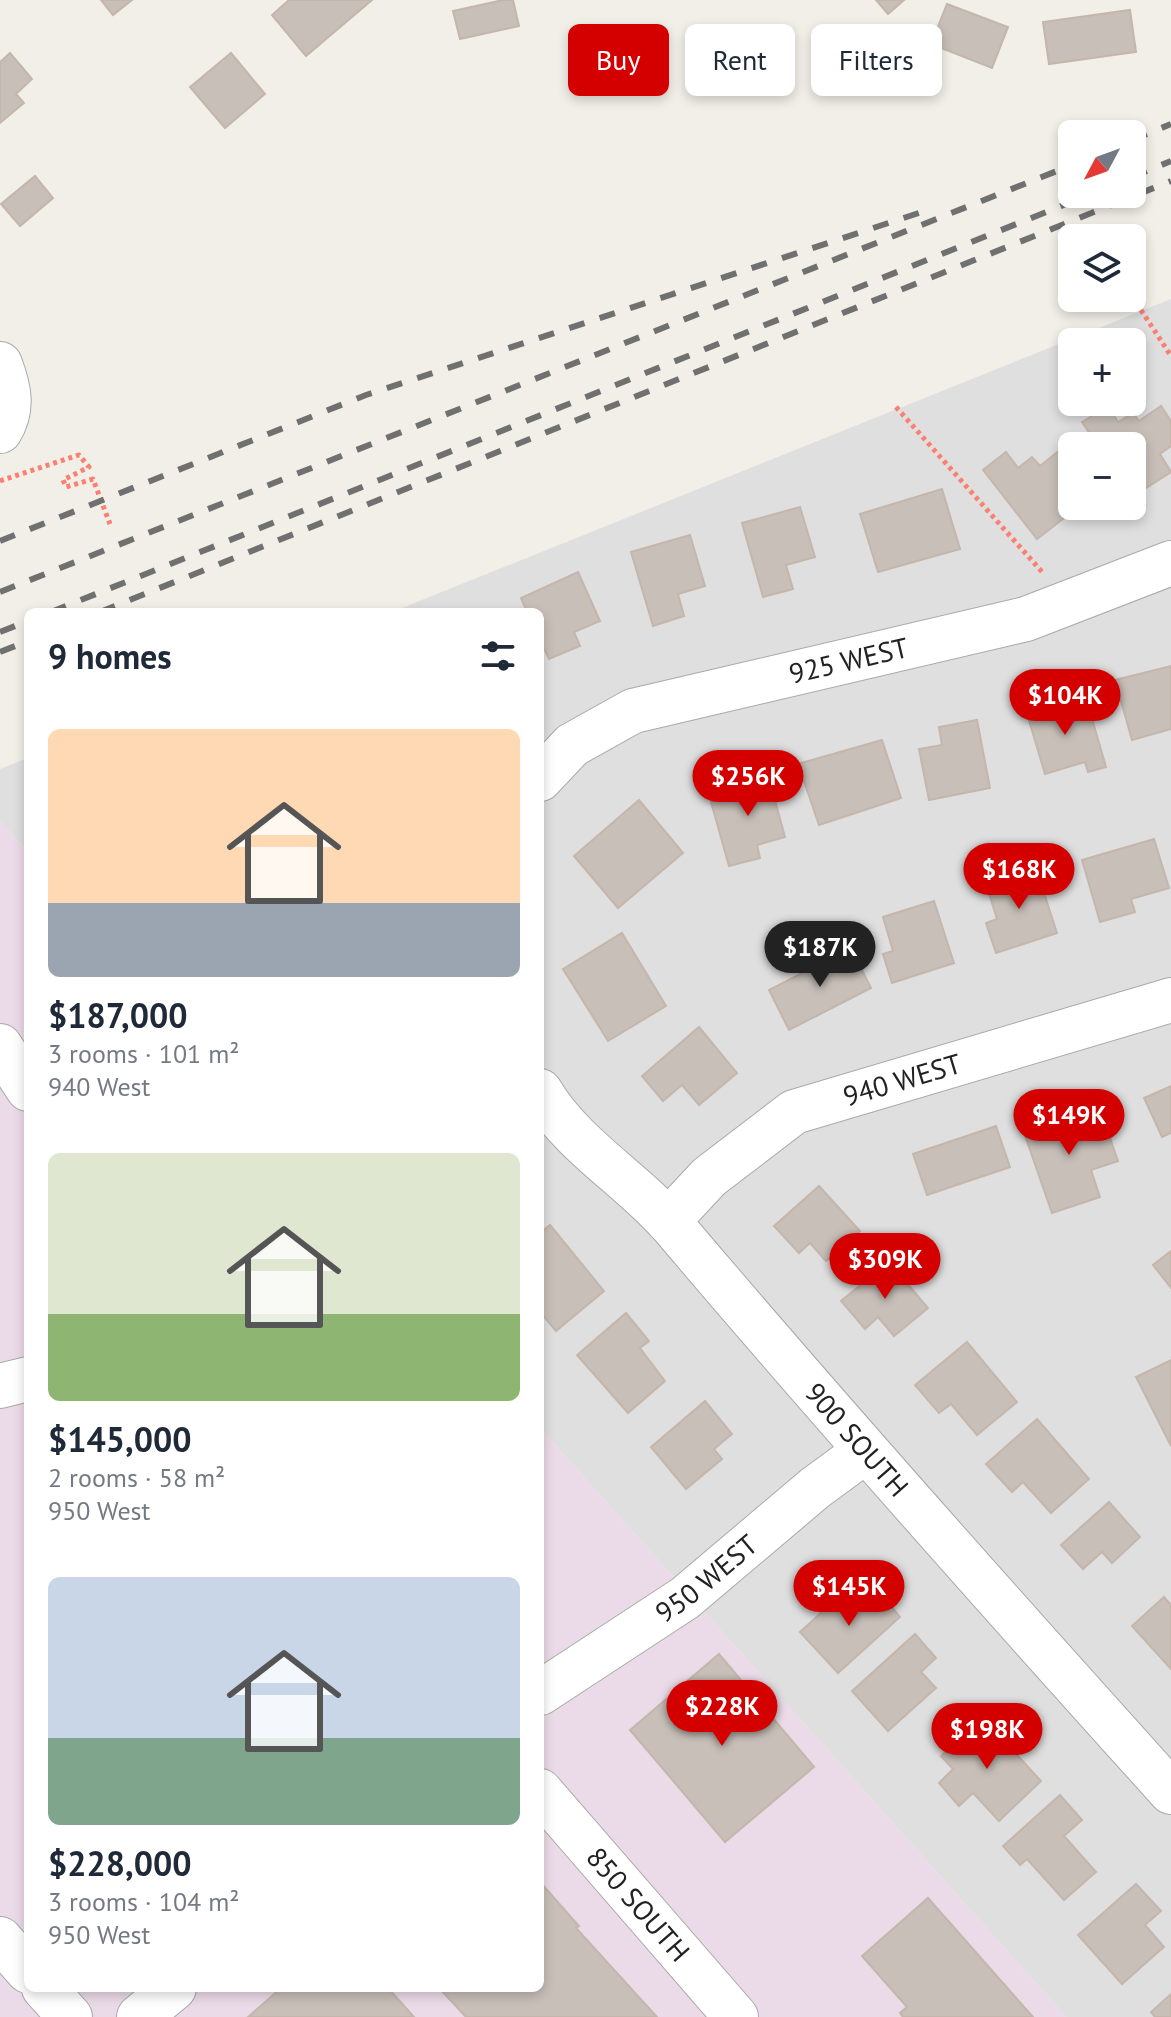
<!DOCTYPE html>
<html lang="en">
<head>
<meta charset="utf-8">
<style>
	body { margin:0; font-family:"PT Sans",sans-serif; background:#f6f6f7; color:#1f2937; height:100vh; display:flex; flex-direction:column; font-size:30px; white-space:nowrap }
	* { box-sizing:border-box; margin:0 }
	p { font-size:26px; color:#747a83 }
	.icon { flex:none; width:44px; height:44px; fill:none; stroke:currentColor; stroke-width:2; stroke-linecap:round; stroke-linejoin:round }
	.map { position:relative; flex:1; overflow:hidden }
	.sheet { position:absolute; left:24px; top:608px; width:520px; height:1384px; display:flex; flex-direction:column; background:#fff; border-radius:12px; box-shadow:0 4px 12px #0003 }
	.sheet>* { flex:none }
	.top-card { position:absolute; left:568px; top:24px; width:482px; height:72px; display:flex; gap:16px }
	.needle { width:52px; rotate:229deg }
	.tools { position:absolute; left:1058px; top:120px; display:grid; gap:16px }
	.tools a { display:grid; place-items:center; width:88px; height:88px; border-radius:12px; background:#fff; box-shadow:0 4px 12px #0003; font-size:40px }
	.price { position:absolute; translate:-50% -68px; padding:0 18px; border-radius:28px; background:#d40000; color:#fff; font-size:26px; line-height:52px; filter:drop-shadow(0 2px 4px #0008) }
	.price::after { content:''; position:absolute; left:50%; top:48px; width:24px; height:18px; margin-left:-12px; background:inherit; clip-path:polygon(0 0,100% 0,50% 100%) }
	.price.active { background:#222; color:#fff }
	ul { padding:0; list-style:none }
	li { display:grid; align-content:center; gap:16px; height:424px; padding:0 24px }
	li span { display:grid; place-items:center; height:248px; border-radius:12px; color:#555 }
	li>.icon { margin-inline-start:auto }
	span .icon { width:144px; height:144px; fill:#fffc; stroke-width:1 }
	li b { font-size:34px }
	h2 { display:flex; justify-content:space-between; align-items:center; height:96px; padding:0 24px; font-size:34px }
	.tag { padding:0 28px; border-radius:12px; background:#fff; box-shadow:0 4px 12px #0003; font-size:28px; line-height:72px }
	.tag.active { background:#d40000; color:#fff }
	.map>svg:first-child { display:block }
</style>
</head>
<body>
<div class="map">
<svg width="1171" height="2017" viewBox="0 0 1171 2017">
	<rect width="100%" height="100%" fill="#f2efe9"/>
	<g fill="#e0dfdf" fill-rule="evenodd">
		<path d="M1171,299v1718h-105l-526,-589v-816h-148zM1072,342h60v60h-60zM1072,446h60v60h-60z"/>
		<polygon points="28,758 28,852 0,821 0,769"/>
	</g>
	<polygon fill="#ebdbe8" points="0,821 28,852 28,1988 540,1988 540,1428 1066,2017 0,2017"/>
	<g fill="#c7bfb8" stroke="#c4b6ab" stroke-width="2">
		<polygon points="101,0 132,0 113,15"/>
		<polygon points="289,0 372,0 306,56 272,15"/>
		<polygon points="503,0 513,0 519,26 460,39 453,11"/>
		<polygon points="876,0 904,0 888,14"/>
		<polygon points="947,4 1008,27 992,68 931,44"/>
		<polygon points="1130,10 1136,52 1049,64 1043,22"/>
		<polygon points="10,53 32,79 16,94 24,103 0,123 0,62"/>
		<polygon points="231,53 265,94 225,128 190,87"/>
		<polygon points="35,176 53,198 20,226 1,204"/>
		<polygon points="1108,406 1118,422 1133,413 1139,421 1161,406 1171,421 1171,446 1160,454 1171,472 1132,497 1132,446 1098,446 1082,422"/>
		<polygon points="1060,450 1072,464 1072,489 1062,497 1073,511 1037,539 983,470 1006,452 1018,468 1032,457 1040,466"/>
		<polygon points="942,489 960,549 878,572 860,514"/>
		<polygon points="800,507 815,557 786,565 793,589 763,597 742,523"/>
		<polygon points="690,535 705,586 678,594 684,616 653,626 631,552"/>
		<polygon points="578,572 600,621 574,632 580,646 549,659 540,640 540,612 527,612 521,598"/>
		<polygon points="1171,666 1171,729 1132,740 1115,680"/>
		<polygon points="1059,697 1063,712 1088,705 1106,767 1088,772 1085,762 1045,774 1025,707"/>
		<polygon points="977,720 990,788 929,800 919,749 942,745 939,727"/>
		<polygon points="882,740 901,798 819,825 798,764"/>
		<polygon points="767,771 785,837 757,845 760,858 729,866 711,802 735,796 731,780"/>
		<polygon points="639,800 683,853 618,908 574,856"/>
		<polygon points="1154,839 1169,888 1131,899 1135,912 1100,922 1082,860"/>
		<polygon points="1036,868 1057,933 996,953 986,923 997,919 986,884"/>
		<polygon points="934,901 954,963 892,983 883,954 893,951 883,917"/>
		<polygon points="622,933 666,1006 608,1041 563,969"/>
		<polygon points="851,948 871,988 789,1030 769,990"/>
		<polygon points="699,1027 737,1073 699,1105 682,1085 663,1101 642,1076"/>
		<polygon points="1171,1086 1171,1133 1162,1137 1144,1098"/>
		<polygon points="1063,1109 1068,1125 1102,1114 1118,1161 1091,1170 1100,1197 1052,1213 1021,1124"/>
		<polygon points="996,1126 1010,1167 927,1195 913,1154"/>
		<polygon points="819,1186 860,1231 826,1261 810,1243 799,1253 774,1226"/>
		<polygon points="550,1225 604,1291 556,1331 540,1312 540,1233"/>
		<polygon points="1171,1251 1171,1288 1153,1265"/>
		<polygon points="889,1262 928,1308 894,1336 878,1317 865,1329 841,1301"/>
		<polygon points="626,1313 649,1341 640,1348 665,1381 628,1413 577,1355"/>
		<polygon points="967,1342 1017,1402 977,1435 951,1404 939,1413 915,1385"/>
		<polygon points="1171,1360 1171,1446 1136,1377"/>
		<polygon points="705,1401 732,1434 714,1449 722,1459 686,1489 651,1447"/>
		<polygon points="1037,1419 1089,1479 1051,1513 1023,1482 1012,1492 986,1464"/>
		<polygon points="1109,1502 1140,1537 1112,1563 1102,1552 1083,1569 1061,1545"/>
		<polygon points="847,1589 862,1606 878,1591 900,1617 838,1673 800,1632"/>
		<polygon points="1164,1597 1171,1605 1171,1669 1132,1626"/>
		<polygon points="915,1634 936,1658 921,1672 936,1688 888,1731 852,1691"/>
		<polygon points="719,1654 814,1767 725,1842 630,1730"/>
		<polygon points="983,1718 1041,1781 999,1821 973,1793 959,1806 939,1783 953,1769 941,1756"/>
		<polygon points="1060,1795 1082,1820 1064,1836 1096,1872 1064,1900 1027,1859 1020,1865 1003,1846"/>
		<polygon points="540,1882 579,1926 576,1928 657,2017 466,2017 439,1988 540,1988"/>
		<polygon points="1136,1884 1161,1911 1145,1925 1164,1947 1122,1984 1078,1935"/>
		<polygon points="928,1898 1033,2017 903,2017 900,2013 907,2007 862,1956"/>
		<polygon points="281,1988 388,1988 414,2017 248,2017"/>
		<polygon points="1171,1994 1171,2017 1155,2017 1151,2012"/>
	</g>
	<g fill="none" stroke-linecap="round" stroke-linejoin="round">
		<g stroke="#a9a9a9" stroke-width="46">
			<g id="minor">
				<path d="M0,364c9,24 14,44 0,67"/>
				<path id="s1" d="M540,779l32,-34 61,-34 393,-92 145,-56"/>
				<polyline points="0,1046 28,1089"/>
				<path id="s2" d="M540,1091c33,56 94,89 135,138 162,191 328,377 496,563"/>
				<path id="s3" d="M668,1221l41,-44 85,-65 377,-112"/>
				<polyline points="0,1386 28,1379"/>
				<path id="s4" d="M540,1693l145,-95 130,-110 49,-36"/>
				<path id="s5" d="M540,1791l196,226"/>
				<polyline points="0,1939 28,1971"/>
				<polyline points="44,1988 70,2017"/>
				<polyline points="139,2017 174,1988"/>
			</g>
		</g>
		<g stroke="#fa8072" stroke-width="5" stroke-dasharray="4 4" stroke-linecap="butt">
			<polyline points="1141,310 1171,356"/>
			<polyline points="896,407 1043,573"/>
			<polyline points="0,481 79,455 89,467 63,480 66,487 93,479 110,524"/>
		</g>
		<use href="#minor" stroke="#fff" stroke-width="44"/>
		<g stroke="#707070" stroke-width="6" stroke-dasharray="16 16" stroke-linecap="butt">
			<polyline points="1132,140 1171,124"/>
			<polyline points="1132,177 1171,161"/>
			<polyline points="0,541 366,395 934,208"/>
			<polyline points="0,592 1072,165"/>
			<polyline points="51,612 1091,194"/>
			<polyline points="100,612 1171,181"/>
			<polyline points="0,632 28,621"/>
			<polyline points="0,652 28,641"/>
		</g>
	</g>
	<g text-anchor="middle" stroke-width="6" stroke-linejoin="round" paint-order="stroke">
		<g font-size="28" fill="#222" stroke="#fff">
			<text dy="10" stroke="none"><textPath href="#s1" startOffset="338">925 WEST</textPath></text>
			<text dy="10" stroke="none"><textPath href="#s3" startOffset="280">940 WEST</textPath></text>
			<text dy="10" stroke="none"><textPath href="#s2" startOffset="472">900 SOUTH</textPath></text>
			<text dy="10" stroke="none"><textPath href="#s4" startOffset="202">950 WEST</textPath></text>
			<text dy="10" stroke="none"><textPath href="#s5" startOffset="150">850 SOUTH</textPath></text>
		</g>
	</g>
</svg>
<div class="tools">
<a><svg class="needle" viewBox="-14 -14 28 28"><path d="M0-13l5 13h-10z" fill="#e53935"/><path d="M0 13l5-13h-10z" fill="#747a83"/></svg></a>
<a><svg class="icon" aria-label="layers" viewBox="0 0 24 24"><path d="M12 4l9 5-9 5-9-5zM3 14l9 5 9-5"/></svg></a>
<a>+</a>
<a>−</a>
</div>
<b class="price" style="left:1065px;top:737px">$104K</b>
<b class="price" style="left:748px;top:818px">$256K</b>
<b class="price" style="left:1019px;top:911px">$168K</b>
<b class="price active" style="left:820px;top:989px">$187K</b>
<b class="price" style="left:1069px;top:1157px">$149K</b>
<b class="price" style="left:885px;top:1301px">$309K</b>
<b class="price" style="left:849px;top:1628px">$145K</b>
<b class="price" style="left:722px;top:1748px">$228K</b>
<b class="price" style="left:987px;top:1771px">$198K</b>
<div class="top-card">
<a class="tag active">Buy</a>
<a class="tag">Rent</a>
<a class="tag">Filters</a>
</div>
<section class="sheet">
<h2>9 homes<svg class="icon" aria-label="filters" viewBox="0 0 24 24"><path d="M4 7h16M4 17h16"/><circle cx="9" cy="7" r="2"/><circle cx="15" cy="17" r="2"/></svg></h2>
<ul>
<li><span style="background:linear-gradient(#ffd9b3 70%,#9aa5b1 0)"><svg class="icon" aria-label="home" viewBox="0 0 24 24"><path d="M3 11l9-7 9 7M6 9v11h12V9"/></svg></span><div><b>$187,000</b><p>3 rooms · 101 m²</p><p>940 West</p></div></li>
<li><span style="background:linear-gradient(#dfe7d0 65%,#8fb573 0)"><svg class="icon" aria-label="home" viewBox="0 0 24 24"><path d="M3 11l9-7 9 7M6 9v11h12V9"/></svg></span><div><b>$145,000</b><p>2 rooms · 58 m²</p><p>950 West</p></div></li>
<li><span style="background:linear-gradient(#c9d6e8 65%,#7fa58c 0)"><svg class="icon" aria-label="home" viewBox="0 0 24 24"><path d="M3 11l9-7 9 7M6 9v11h12V9"/></svg></span><div><b>$228,000</b><p>3 rooms · 104 m²</p><p>950 West</p></div></li>
</ul>
</section>
</div>
</body>
</html>
